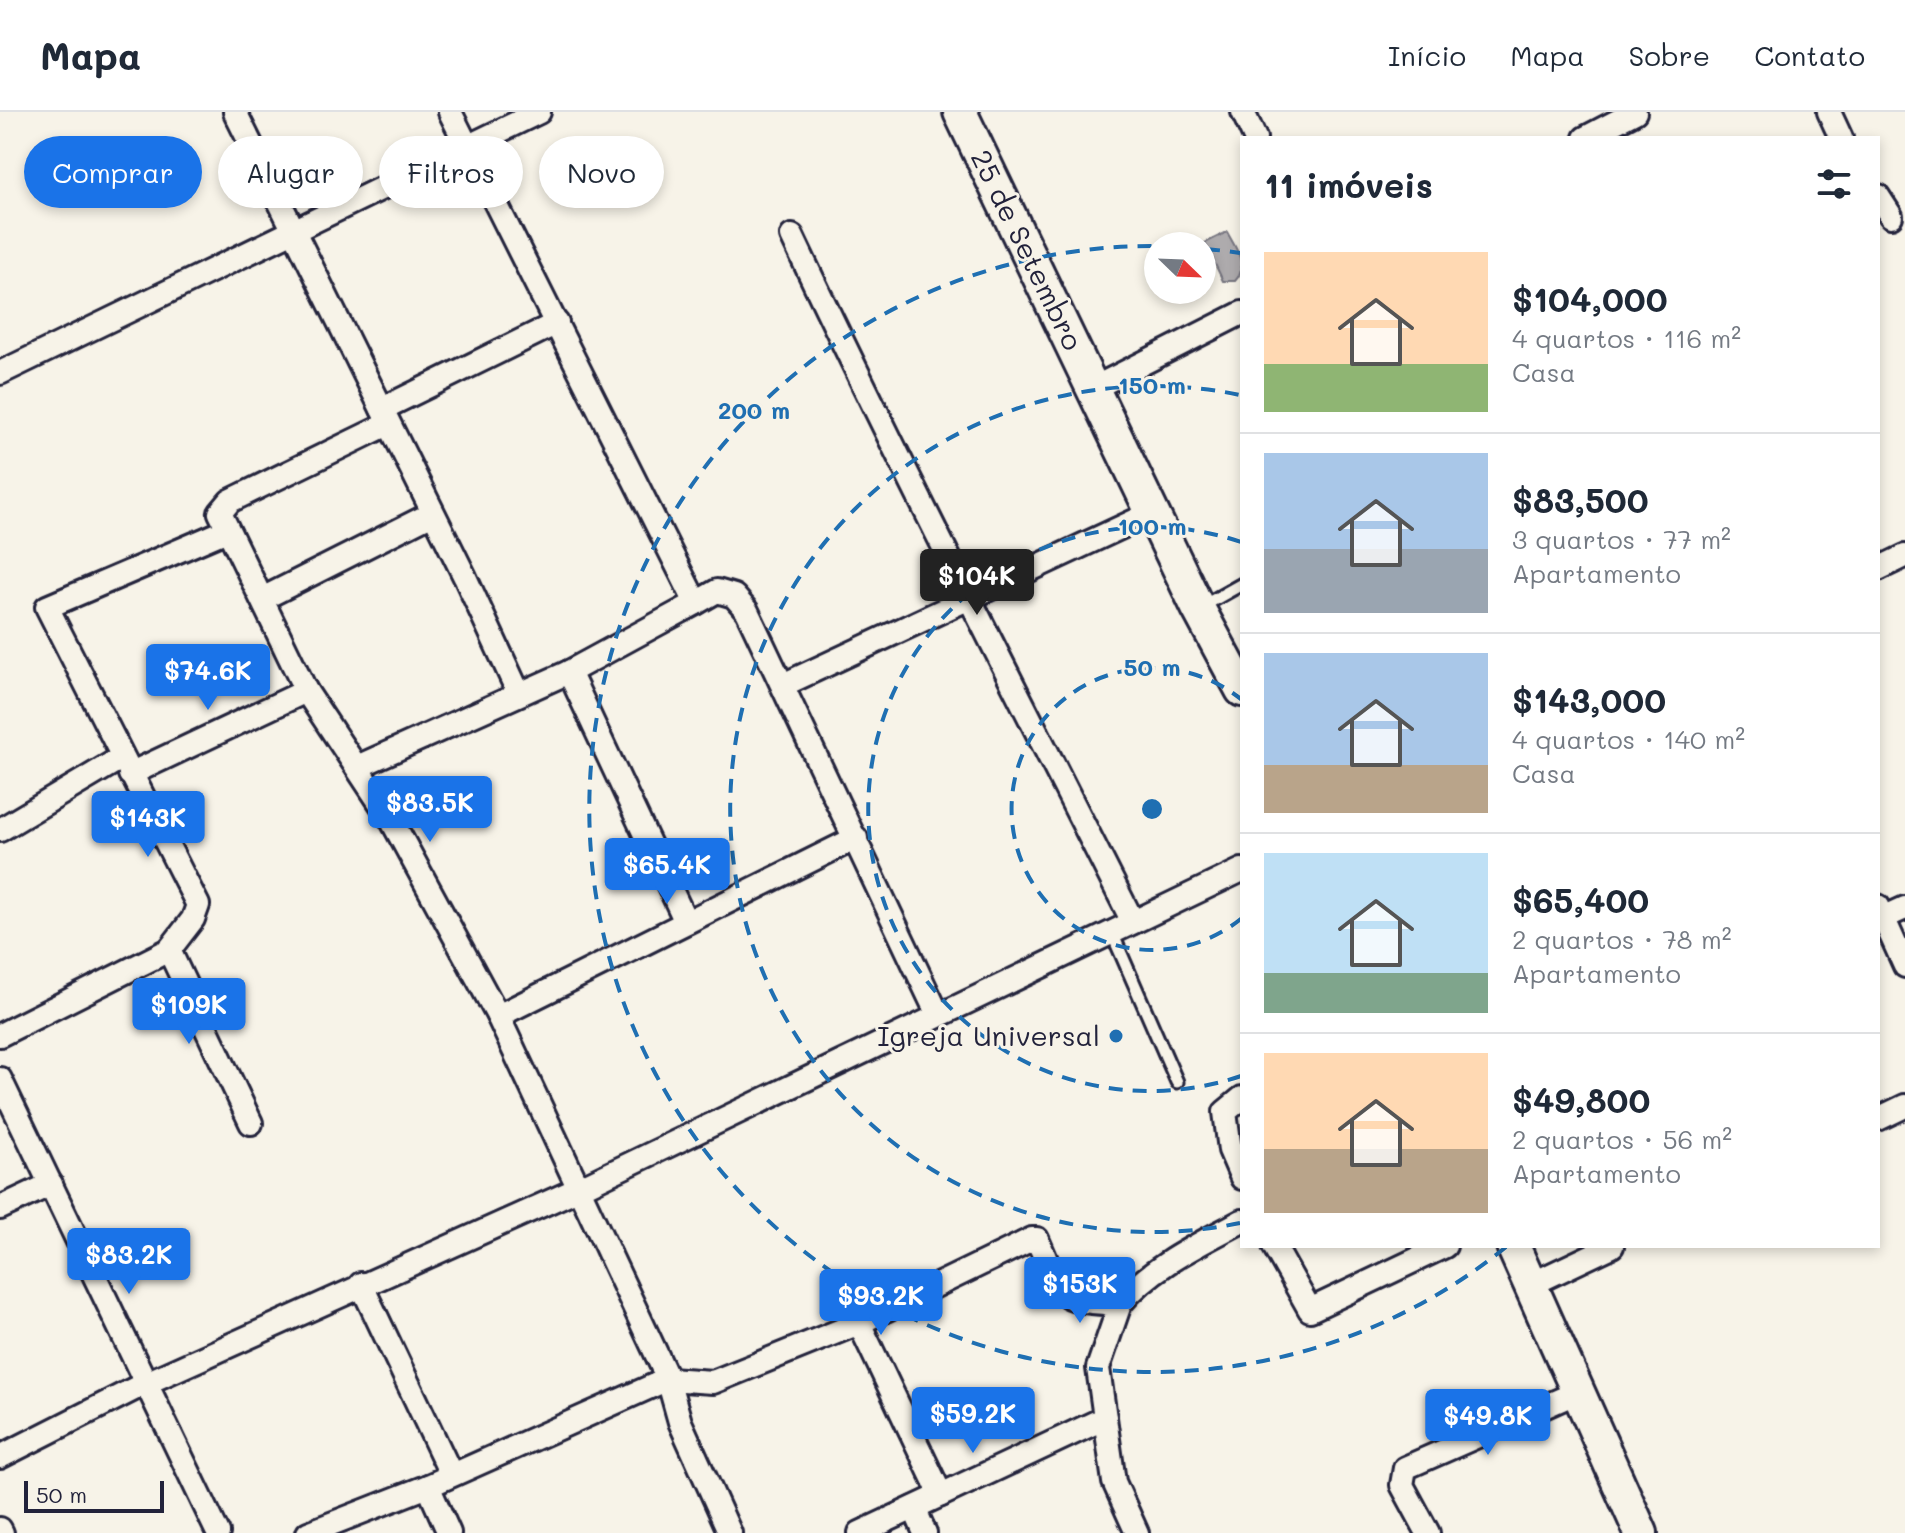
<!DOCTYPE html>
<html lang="pt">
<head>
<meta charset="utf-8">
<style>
	body { margin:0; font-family:Mali,sans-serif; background:#f2f2f3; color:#1f2937; height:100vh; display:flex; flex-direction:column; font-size:30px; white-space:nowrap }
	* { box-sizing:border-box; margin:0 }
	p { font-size:26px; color:#747a83 }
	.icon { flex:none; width:44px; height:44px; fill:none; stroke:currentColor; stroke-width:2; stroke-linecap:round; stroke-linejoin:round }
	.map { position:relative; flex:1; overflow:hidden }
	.sheet { position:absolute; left:1240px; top:24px; width:640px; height:1112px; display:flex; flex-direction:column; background:#fff; border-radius:0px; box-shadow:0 4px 12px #0003 }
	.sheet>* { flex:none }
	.hud { position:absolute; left:24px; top:24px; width:760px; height:72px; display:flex; gap:16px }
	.needle { width:52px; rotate:113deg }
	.tools { position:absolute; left:1144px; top:120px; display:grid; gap:16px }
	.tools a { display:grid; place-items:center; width:72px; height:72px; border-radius:50%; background:#fff; box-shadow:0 4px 12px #0003; font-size:40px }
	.scale { position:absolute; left:24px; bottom:20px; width:140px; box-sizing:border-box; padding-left:8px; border:4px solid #22223b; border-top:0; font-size:22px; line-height:28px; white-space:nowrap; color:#22223b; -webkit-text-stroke:6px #f7f3e8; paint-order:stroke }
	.price { position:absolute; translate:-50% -68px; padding:0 18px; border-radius:8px; background:#1a73e8; color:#fff; font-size:26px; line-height:52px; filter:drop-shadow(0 2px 4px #0008) }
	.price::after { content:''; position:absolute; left:50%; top:48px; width:24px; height:18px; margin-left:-12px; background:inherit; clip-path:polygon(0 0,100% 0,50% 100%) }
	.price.active { background:#222; color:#fff }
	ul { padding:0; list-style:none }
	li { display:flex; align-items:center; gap:24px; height:200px; padding:0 24px }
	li+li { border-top:2px solid #e0e1e3 }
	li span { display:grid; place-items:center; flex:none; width:224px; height:160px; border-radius:0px; color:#555 }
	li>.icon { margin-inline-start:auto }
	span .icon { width:96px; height:96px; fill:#fffc; stroke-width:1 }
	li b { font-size:34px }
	h2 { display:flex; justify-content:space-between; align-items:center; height:96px; padding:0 24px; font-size:34px }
	.tag { padding:0 28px; border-radius:36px; background:#fff; box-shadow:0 4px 12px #0003; font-size:28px; line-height:72px }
	.tag.active { background:#1a73e8; color:#fff }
	header { display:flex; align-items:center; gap:48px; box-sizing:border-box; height:112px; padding:0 40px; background:#fff; border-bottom:2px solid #e0e1e3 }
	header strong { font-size:38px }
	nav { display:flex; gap:44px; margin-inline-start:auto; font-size:28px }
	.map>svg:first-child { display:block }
</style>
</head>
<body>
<header>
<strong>Mapa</strong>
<nav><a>Início</a><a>Mapa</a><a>Sobre</a><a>Contato</a></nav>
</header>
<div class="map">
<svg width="1905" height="1421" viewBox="0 0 1905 1421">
	<rect width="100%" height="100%" fill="#f7f3e8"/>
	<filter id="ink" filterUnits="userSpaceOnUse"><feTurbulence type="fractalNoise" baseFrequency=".0125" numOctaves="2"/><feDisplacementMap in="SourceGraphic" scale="16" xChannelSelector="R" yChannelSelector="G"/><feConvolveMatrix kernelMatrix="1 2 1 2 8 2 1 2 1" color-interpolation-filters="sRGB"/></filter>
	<g filter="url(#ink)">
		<path fill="#aeabad" stroke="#76747f" stroke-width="2" d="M1227,120c8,15 23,34 8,49h-12l-18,-38z"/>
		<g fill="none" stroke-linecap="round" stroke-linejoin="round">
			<g stroke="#22223b" stroke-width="17">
				<g id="lane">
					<polyline points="1201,495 1242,472"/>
					<polyline points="1112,821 1177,970"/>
				</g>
			</g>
			<g stroke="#22223b" stroke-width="28">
				<g id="street">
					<polyline points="235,0 465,465 518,580"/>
					<polyline points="450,0 696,491 717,479 734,484 747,499 938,903"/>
					<polyline points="1243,0 1255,26"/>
					<polyline points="1829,0 1841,26"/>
					<polyline points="1585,26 1635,0"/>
					<polyline points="1878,84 1891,104"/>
					<path d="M792,124c109,231 226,458 341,686"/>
					<polyline points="0,261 539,0"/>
					<polyline points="1094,276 1242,201"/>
					<polyline points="382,297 557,211"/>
					<polyline points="388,312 230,389 220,401 306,579 392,709 498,904 668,1267 680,1310 730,1421"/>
					<polyline points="1878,457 1905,444"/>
					<polyline points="262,487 431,402"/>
					<polyline points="569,560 686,810"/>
					<polyline points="783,573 1154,400"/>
					<polyline points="357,655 569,560 696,491"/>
					<polyline points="130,662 306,579"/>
					<polyline points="0,718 121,646"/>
					<polyline points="1878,794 1905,854"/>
					<polyline points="1883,806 1905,796"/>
					<polyline points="169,838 251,1011"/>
					<polyline points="498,904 856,726"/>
					<polyline points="0,923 169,838 193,807 198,793 47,495 225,419"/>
					<polyline points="0,967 218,1421"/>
					<polyline points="1242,986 1225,1000 1230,1038 1242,1066"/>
					<polyline points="1878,1007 1905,994"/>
					<polyline points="0,1096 51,1072"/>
					<polyline points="1274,1134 1310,1198 1445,1134"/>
					<polyline points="361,1172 451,1362"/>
					<polyline points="1532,1172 1612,1134"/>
					<path d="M1120,1192c33,-39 78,-59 122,-83"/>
					<polyline points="859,1211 941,1383"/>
					<polyline points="0,1345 144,1272 580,1076 1242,758"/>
					<polyline points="428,1374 449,1421"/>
					<polyline points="914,1396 925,1421"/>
					<polyline points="0,1417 2,1421"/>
					<path d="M308,1421l120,-47 240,-107 45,3 146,-59 173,-84h5c27,60 15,61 83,65l-22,64 16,114 23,51"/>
					<polyline points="860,1421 1105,1306"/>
					<polyline points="1428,1421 1402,1373 1405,1356 1580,1279"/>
				</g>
			</g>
			<g stroke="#22223b" stroke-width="38">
				<g id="secondary">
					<polyline points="960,0 1198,496 1242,578"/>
					<polyline points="1513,1134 1641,1421"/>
				</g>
			</g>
			<use href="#lane" stroke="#f7f3e8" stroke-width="11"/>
			<use href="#street" stroke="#f7f3e8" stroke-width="22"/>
			<use href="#secondary" stroke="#f7f3e8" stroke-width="32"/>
		</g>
	</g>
	<g fill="none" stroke="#1f6fb2" stroke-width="4" stroke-dasharray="14 10">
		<path d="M1242 806A141 141 0 1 1 1242 588"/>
		<path d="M1241 964A282 282 0 1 1 1241 430"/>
		<path d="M1240 1111A423 423 0 1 1 1240 283"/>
		<path d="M1506 1135A563 563 0 1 1 1157 134M1206 137A563 563 0 0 1 1240 141"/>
	</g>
	<circle fill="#1f6fb2" stroke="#f7f3e8" stroke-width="3" cx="1116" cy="924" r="8"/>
	<g text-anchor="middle" stroke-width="6" stroke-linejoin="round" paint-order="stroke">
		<g font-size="28" fill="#22223b" stroke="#f7f3e8">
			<text transform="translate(1027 138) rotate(64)" y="10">25 de Setembro</text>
		</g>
		<g font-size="28" fill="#22223b" stroke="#f7f3e8" text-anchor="end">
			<text x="1100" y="934">Igreja Universal</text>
		</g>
	</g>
	<circle cx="1152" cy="697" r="12" fill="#1f6fb2" stroke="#f7f3e8" stroke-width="4"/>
	<g font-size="24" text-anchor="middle" font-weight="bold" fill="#1f6fb2" stroke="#f7f3e8" stroke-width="6" stroke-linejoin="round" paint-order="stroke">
		<text x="1152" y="282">150 m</text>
		<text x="754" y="307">200 m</text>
		<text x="1152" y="423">100 m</text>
		<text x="1152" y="564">50 m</text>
	</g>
</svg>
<div class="tools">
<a><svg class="needle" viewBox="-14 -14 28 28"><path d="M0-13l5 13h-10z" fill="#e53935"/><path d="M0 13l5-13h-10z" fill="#747a83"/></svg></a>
</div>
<div class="scale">50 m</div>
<b class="price active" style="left:977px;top:505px">$104K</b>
<b class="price" style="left:208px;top:600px">$74.6K</b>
<b class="price" style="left:430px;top:732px">$83.5K</b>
<b class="price" style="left:148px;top:747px">$143K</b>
<b class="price" style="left:667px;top:794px">$65.4K</b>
<b class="price" style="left:189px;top:934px">$109K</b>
<b class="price" style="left:129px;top:1184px">$83.2K</b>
<b class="price" style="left:1080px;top:1213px">$153K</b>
<b class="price" style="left:881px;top:1225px">$93.2K</b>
<b class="price" style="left:973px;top:1343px">$59.2K</b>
<b class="price" style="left:1488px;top:1345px">$49.8K</b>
<div class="hud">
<a class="tag active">Comprar</a>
<a class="tag">Alugar</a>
<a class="tag">Filtros</a>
<a class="tag">Novo</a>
</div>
<section class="sheet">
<h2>11 imóveis<svg class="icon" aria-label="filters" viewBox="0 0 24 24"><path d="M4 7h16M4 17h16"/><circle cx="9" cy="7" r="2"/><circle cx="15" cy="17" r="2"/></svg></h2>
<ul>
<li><span style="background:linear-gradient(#ffd9b3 70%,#8fb573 0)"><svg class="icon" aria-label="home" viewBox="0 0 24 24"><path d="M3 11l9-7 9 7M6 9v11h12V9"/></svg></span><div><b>$104,000</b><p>4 quartos · 116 m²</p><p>Casa</p></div></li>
<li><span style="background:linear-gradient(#a9c7e8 60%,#9aa5b1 0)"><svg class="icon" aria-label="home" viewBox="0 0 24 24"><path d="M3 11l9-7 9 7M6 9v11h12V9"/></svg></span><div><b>$83,500</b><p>3 quartos · 77 m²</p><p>Apartamento</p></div></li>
<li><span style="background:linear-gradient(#a9c7e8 70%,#b9a48a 0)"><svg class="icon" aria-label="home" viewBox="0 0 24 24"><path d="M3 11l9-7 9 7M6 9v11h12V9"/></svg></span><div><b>$143,000</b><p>4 quartos · 140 m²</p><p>Casa</p></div></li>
<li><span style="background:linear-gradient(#bfe0f5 75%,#7fa58c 0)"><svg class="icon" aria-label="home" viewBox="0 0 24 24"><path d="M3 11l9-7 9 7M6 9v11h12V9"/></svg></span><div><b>$65,400</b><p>2 quartos · 78 m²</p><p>Apartamento</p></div></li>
<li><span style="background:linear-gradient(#ffd9b3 60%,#b9a48a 0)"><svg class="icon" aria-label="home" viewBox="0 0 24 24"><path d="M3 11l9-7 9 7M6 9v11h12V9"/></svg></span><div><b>$49,800</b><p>2 quartos · 56 m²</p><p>Apartamento</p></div></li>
</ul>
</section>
</div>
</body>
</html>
